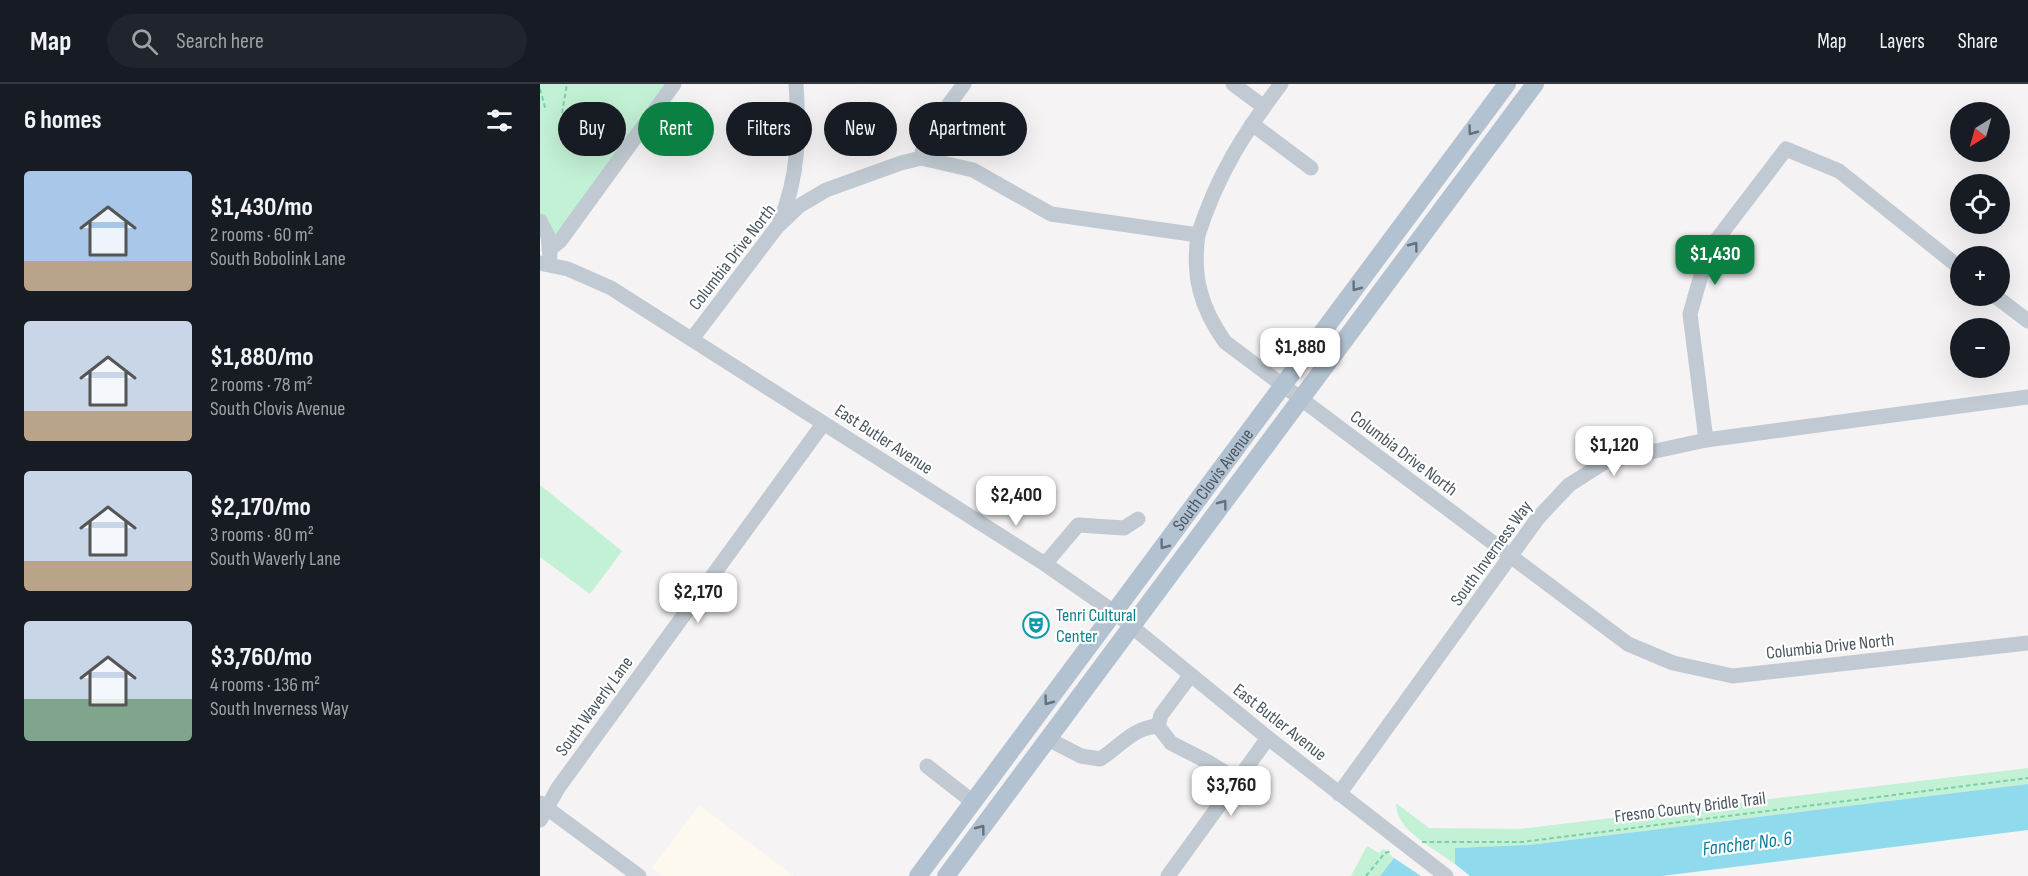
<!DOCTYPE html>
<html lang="en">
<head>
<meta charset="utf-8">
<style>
	body { margin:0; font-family:"Sofia Sans Condensed",sans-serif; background:#20242c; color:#f1f3f6; height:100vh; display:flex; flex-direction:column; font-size:22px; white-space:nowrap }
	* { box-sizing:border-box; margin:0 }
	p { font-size:20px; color:#9ea1a6 }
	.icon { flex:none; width:33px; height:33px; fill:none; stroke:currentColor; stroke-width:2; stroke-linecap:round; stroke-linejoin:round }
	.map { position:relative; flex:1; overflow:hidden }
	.drawer { display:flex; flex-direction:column; background:#171b24; width:540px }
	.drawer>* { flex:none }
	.guide { position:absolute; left:18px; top:18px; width:570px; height:54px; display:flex; gap:12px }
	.needle { width:39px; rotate:217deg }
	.controls { position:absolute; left:1410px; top:18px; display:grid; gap:12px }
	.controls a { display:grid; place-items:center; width:60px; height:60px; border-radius:50%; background:#171b24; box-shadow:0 6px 24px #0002; font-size:30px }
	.price { position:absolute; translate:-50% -51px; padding:0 14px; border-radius:12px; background:#fff; color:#222; font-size:20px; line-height:39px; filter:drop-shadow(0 2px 3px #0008) }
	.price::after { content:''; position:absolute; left:50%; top:36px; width:18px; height:14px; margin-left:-9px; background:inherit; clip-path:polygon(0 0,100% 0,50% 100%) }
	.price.on { background:#0b8043; color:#fff }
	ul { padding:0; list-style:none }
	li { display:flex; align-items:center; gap:18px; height:150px; padding:0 24px }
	li span { display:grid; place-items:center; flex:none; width:168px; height:120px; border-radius:6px; color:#555 }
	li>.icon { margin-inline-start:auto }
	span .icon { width:72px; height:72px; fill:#fffc; stroke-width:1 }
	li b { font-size:26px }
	h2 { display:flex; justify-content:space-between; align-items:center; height:72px; padding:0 24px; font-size:26px }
	.pill { padding:0 21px; border-radius:27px; background:#171b24; box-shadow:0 6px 24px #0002; font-size:21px; line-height:54px }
	.pill.on { background:#0b8043; color:#fff }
	header { display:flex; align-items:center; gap:36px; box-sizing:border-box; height:84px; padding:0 30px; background:#171b24; border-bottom:2px solid #363941 }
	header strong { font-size:28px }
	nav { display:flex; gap:33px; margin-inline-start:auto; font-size:21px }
	.search { width:420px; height:54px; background:#20242c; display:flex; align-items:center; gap:15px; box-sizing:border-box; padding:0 21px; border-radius:33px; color:#9ea1a6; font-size:22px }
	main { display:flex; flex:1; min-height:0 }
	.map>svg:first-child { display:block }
</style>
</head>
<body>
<header>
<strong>Map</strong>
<div class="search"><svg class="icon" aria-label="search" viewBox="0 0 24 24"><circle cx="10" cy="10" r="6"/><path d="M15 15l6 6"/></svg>Search here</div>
<nav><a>Map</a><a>Layers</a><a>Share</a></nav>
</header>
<main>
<section class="drawer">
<h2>6 homes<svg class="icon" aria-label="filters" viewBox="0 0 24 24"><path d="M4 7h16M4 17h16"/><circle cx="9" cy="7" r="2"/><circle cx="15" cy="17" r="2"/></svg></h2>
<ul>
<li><span style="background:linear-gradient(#a9c7e8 75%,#b9a48a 0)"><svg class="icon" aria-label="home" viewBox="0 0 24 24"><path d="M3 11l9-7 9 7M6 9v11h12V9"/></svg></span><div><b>$1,430/mo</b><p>2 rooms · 60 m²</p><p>South Bobolink Lane</p></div></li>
<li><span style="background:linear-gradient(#c9d6e8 75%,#b9a48a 0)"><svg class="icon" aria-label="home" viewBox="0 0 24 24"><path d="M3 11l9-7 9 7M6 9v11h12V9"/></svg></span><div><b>$1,880/mo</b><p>2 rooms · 78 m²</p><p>South Clovis Avenue</p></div></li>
<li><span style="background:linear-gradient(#c9d6e8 75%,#b9a48a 0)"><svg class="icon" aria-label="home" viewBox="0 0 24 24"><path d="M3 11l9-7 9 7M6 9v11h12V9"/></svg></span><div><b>$2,170/mo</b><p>3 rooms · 80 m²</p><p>South Waverly Lane</p></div></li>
<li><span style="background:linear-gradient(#c9d6e8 65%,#7fa58c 0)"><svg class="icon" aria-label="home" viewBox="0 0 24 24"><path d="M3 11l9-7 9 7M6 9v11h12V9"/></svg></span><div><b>$3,760/mo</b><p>4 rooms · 136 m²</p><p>South Inverness Way</p></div></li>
</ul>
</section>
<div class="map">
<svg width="1488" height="792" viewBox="0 0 1488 792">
	<rect width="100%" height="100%" fill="#f5f3f3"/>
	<polygon fill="#fdf9ef" points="159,721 254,792 123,792 112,784"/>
	<g fill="#c3f1d5">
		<polygon points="0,0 140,0 16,150 0,147"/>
		<polygon points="0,401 82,467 50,510 0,473"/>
		<path d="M1488,684v16l-499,61 -73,3 -1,16c-20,-15 -60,-34 -59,-61l33,25 91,1z"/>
		<polygon points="827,762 839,769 844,765 854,774 840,792 811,792"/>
	</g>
	<g fill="#90daee">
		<polygon points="1488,700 1488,746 1122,792 930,792 915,780 915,764 989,761"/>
		<polygon points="854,774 881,792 840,792"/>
	</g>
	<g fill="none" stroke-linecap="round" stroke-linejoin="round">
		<g stroke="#7ad0a6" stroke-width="2" stroke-dasharray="4.5 3" stroke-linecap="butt">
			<polyline points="0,5 6,27"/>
			<polyline points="22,29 27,0"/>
			<polyline points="882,758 982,758 1488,694"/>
			<polyline points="826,792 845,769 851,767"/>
		</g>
		<g stroke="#c1cad2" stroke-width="15">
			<polyline points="693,0 724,23"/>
			<polyline points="712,40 771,84"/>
			<polyline points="381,74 386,51 424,0"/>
			<polyline points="0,137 8,152 10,172"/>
			<path d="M240,137c19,-44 19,-89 16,-137"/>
			<path d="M658,151c19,-59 45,-101 83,-151"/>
			<polyline points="9,166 20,157 134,0"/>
			<polyline points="0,179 28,185 71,204 505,480 574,528 728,654 906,792"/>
			<polyline points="1455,212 1488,237"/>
			<path d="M152,255l85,-112 22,-21 27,-16 75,-27 20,-5 52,12 78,44 147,21c-6,42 3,73 27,107l403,302 45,19 60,13 295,-33"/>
			<polyline points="1166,356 1150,230 1168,167 1246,65 1299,87 1420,184"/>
			<polyline points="505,480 538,441 584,444 598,435"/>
			<polyline points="650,592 621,631 618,642 631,659 670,679 697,696"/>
			<path d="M508,655l33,17 19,3c21,-13 32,-31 58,-33"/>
			<polyline points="387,682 433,718"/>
			<polyline points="799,710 998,434 1029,401 1065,378 1166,356 1488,313"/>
			<polyline points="0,719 99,792"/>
			<polyline points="0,736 18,704 283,340"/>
			<polyline points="628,792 728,654"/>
		</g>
		<g stroke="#b3c2d1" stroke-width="18">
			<path id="s1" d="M378,792l589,-792"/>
			<polyline points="406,792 995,0"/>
		</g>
	</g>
	<defs><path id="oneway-chevron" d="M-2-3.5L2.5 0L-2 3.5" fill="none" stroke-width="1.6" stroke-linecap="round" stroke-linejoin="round" transform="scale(1.5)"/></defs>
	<g stroke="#64717d">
		<use href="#oneway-chevron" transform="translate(932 47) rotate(127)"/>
		<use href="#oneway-chevron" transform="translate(874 162) rotate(-53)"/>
		<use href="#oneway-chevron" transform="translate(816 203) rotate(127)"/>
		<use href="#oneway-chevron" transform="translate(683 420) rotate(-53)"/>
		<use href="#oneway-chevron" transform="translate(624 461) rotate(127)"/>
		<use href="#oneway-chevron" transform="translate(508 617) rotate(127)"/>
		<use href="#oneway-chevron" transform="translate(441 745) rotate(-53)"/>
	</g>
	<defs>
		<g id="theatre-ring" transform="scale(1.35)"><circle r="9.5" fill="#fff" stroke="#0f9aa8" stroke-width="1.5"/><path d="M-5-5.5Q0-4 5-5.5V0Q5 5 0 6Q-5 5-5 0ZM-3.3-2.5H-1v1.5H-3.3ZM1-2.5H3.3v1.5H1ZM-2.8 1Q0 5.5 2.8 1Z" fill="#0f9aa8"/></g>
	</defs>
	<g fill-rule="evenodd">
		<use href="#theatre-ring" x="496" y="541"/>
	</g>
	<g text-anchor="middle" stroke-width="4.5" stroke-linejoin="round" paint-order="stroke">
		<g font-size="18" fill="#4a5661" stroke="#fff">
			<text transform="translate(192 173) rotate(-52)" y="6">Columbia Drive North</text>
			<text transform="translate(344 355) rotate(33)" y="6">East Butler Avenue</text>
			<text transform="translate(864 369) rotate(37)" y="6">Columbia Drive North</text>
			<text dy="6" stroke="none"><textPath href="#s1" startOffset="494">South Clovis Avenue</textPath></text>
			<text transform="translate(951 469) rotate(-54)" y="6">South Inverness Way</text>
			<text transform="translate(1290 562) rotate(-6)" y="6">Columbia Drive North</text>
			<text transform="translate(54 622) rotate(-54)" y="6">South Waverly Lane</text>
			<text transform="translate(740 638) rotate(38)" y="6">East Butler Avenue</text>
			<text transform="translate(1150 723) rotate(-7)" y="6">Fresno County Bridle Trail</text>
		</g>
		<g font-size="18" fill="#0d838f" stroke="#fff" text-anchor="start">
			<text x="516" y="537">Tenri Cultural<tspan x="516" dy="21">Center</tspan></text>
		</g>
		<g font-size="20" font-style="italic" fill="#0c7c9b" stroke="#fff">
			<text transform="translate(1207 759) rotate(-7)" y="7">Fancher No. 6</text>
		</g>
	</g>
</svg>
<div class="controls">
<a><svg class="needle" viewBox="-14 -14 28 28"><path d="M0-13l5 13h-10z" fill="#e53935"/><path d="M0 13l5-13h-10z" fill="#9ea1a6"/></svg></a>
<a><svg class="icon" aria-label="locate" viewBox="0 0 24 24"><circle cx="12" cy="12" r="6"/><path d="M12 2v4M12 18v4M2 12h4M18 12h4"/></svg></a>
<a>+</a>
<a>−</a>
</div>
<b class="price on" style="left:1175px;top:202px">$1,430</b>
<b class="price" style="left:760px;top:295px">$1,880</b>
<b class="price" style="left:1074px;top:393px">$1,120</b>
<b class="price" style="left:476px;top:443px">$2,400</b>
<b class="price" style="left:158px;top:540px">$2,170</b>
<b class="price" style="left:691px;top:733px">$3,760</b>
<div class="guide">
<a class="pill">Buy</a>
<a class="pill on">Rent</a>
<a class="pill">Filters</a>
<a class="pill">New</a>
<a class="pill">Apartment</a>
</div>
</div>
</main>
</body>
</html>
